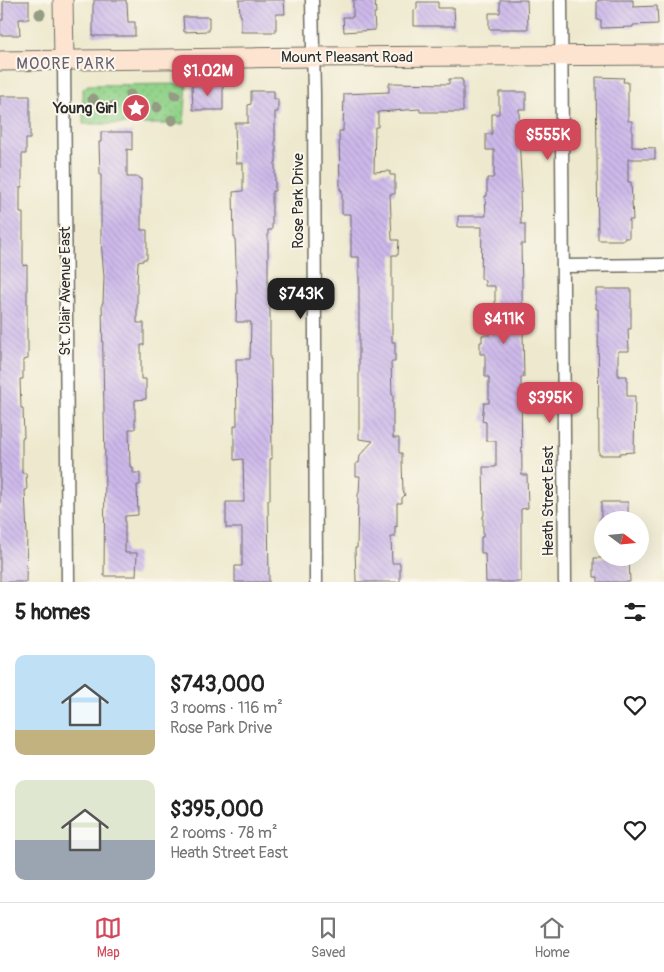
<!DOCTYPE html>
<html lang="en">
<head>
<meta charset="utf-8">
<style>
	body { margin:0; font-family:Pangolin,sans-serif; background:#f2f2f2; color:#222; height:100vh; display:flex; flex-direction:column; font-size:19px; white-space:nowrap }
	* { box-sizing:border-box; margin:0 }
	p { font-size:16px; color:#767676 }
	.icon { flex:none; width:28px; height:28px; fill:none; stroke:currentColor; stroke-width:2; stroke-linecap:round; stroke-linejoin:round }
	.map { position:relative; height:582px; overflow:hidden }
	.side { display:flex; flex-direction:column; background:#fff; flex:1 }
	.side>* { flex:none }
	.needle { width:32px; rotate:106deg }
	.buttons { position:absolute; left:594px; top:511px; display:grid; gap:10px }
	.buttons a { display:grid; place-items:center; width:55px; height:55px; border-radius:50%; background:#fff; box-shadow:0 5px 20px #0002; font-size:25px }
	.price { position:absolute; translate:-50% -42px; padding:0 11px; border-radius:10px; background:#d1495b; color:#fff; font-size:16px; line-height:32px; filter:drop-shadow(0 1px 2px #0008) }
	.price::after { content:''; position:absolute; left:50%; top:30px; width:15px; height:11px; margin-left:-8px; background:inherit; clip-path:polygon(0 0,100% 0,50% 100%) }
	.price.selected { background:#222; color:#fff }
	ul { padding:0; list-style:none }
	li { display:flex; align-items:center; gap:15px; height:125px; padding:0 15px }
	li span { display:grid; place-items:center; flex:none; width:140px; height:100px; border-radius:10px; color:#555 }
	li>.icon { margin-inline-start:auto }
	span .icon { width:60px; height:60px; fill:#fffc; stroke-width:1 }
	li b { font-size:21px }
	h2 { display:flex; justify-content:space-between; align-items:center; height:60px; padding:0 15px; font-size:21px }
	.tab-bar { display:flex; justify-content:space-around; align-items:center; height:70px; border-top:1px solid #e0e0e0; background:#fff; font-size:14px; color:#767676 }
	.tab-bar a { display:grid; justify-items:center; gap:2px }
	.tab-bar .selected { color:#d1495b }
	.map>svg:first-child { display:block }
</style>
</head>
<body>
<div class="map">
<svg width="664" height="582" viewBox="0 0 664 582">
	<defs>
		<pattern id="grass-dots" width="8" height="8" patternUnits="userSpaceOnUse" patternTransform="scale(1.25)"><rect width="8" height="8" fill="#92d38a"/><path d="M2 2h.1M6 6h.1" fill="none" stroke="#7eb577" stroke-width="1.8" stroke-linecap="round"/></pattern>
		<pattern id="building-back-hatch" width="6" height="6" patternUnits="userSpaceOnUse" patternTransform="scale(1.25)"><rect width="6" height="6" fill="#cdb9ea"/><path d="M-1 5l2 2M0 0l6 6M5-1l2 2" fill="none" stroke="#b09fc9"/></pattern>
	</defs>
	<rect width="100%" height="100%" fill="#fbf7ec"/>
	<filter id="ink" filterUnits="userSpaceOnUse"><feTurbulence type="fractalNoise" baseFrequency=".02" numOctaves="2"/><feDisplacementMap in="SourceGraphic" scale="10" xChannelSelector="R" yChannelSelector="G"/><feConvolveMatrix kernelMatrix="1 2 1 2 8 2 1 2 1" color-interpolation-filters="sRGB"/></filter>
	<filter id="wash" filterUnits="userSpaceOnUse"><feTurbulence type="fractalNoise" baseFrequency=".0096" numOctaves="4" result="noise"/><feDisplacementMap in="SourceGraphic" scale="20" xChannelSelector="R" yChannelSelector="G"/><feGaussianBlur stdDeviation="1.12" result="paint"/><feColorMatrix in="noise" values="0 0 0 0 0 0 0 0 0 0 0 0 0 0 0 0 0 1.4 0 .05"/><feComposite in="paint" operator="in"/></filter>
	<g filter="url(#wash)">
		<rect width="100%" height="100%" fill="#eee9ce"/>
		<polygon fill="url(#grass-dots)" stroke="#5e7f5a" points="187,84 184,124 83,124 83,89 88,85"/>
		<g id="blocks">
			<g fill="url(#building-back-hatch)">
				<polygon points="94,0 126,0 126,3 127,3 128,22 135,22 135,36 93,36 93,4 94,4"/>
				<polygon points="239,0 284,0 285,14 276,14 276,32 241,32 241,15 240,15"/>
				<polygon points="353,0 375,0 376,13 374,13 375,30 344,32 343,17 353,17"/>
				<polygon points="500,0 527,0 528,29 489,29 489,13 500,13"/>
				<polygon points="601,0 633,0 633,7 657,6 658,24 633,25 633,27 601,28 601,20 597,20 597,1"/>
				<polygon points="3,1 29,1 29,19 19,19 20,35 0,35 0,20 3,20"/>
				<polygon points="417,2 438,2 438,8 454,8 455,26 414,26 414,10 417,9"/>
				<polygon points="183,17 209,17 209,31 184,32"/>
				<polygon points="596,77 624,78 623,82 628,82 628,121 632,121 632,147 655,148 655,159 628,159 628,182 631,182 633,220 629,220 629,238 624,238 624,240 598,240"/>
				<polygon points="449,79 462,79 462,81 463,81 463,112 420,112 420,109 378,112 378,127 375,127 374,172 390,171 390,175 395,175 395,194 390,194 392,240 399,240 398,255 392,255 392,342 395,342 395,362 391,362 392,395 393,395 393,438 399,438 399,453 402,453 402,463 403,491 405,495 402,498 402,503 397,503 397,527 395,526 395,537 391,537 392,563 400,563 400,582 356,582 355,548 357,548 358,494 359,493 360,476 356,476 356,463 359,463 360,455 373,441 359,439 359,257 351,257 351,214 342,214 342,190 340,190 339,131 343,131 344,94 389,92 389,83 449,84"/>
				<polygon points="192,85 223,85 223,110 193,110"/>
				<polygon points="251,91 274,91 274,99 278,99 278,112 275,112 275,146 276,146 276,162 275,162 275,191 272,191 272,230 268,230 268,299 270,299 270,359 271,359 272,459 270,459 270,500 268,500 269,582 235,582 235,566 242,566 242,528 226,528 226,502 244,502 243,459 234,460 234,426 237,425 236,359 250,359 251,322 237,322 236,321 237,290 235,237 234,237 233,192 243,191 243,163 236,163 235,123 248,123 248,105 251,104"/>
				<polygon points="499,92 526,92 526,109 519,109 520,156 522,192 520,192 521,224 525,224 525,244 521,244 524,377 521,377 522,475 527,475 528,508 521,509 521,582 486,582 485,553 481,553 481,537 483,537 483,516 484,516 483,467 496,467 496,441 486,441 486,422 482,421 484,403 489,403 489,377 485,377 485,354 480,354 480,342 482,342 482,335 490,335 490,320 495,320 495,286 485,286 485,281 481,278 482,227 458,227 458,216 486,216 485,196 487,196 487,178 493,178 494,175 494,150 486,150 486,134 492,134 492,114 499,114"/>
				<polygon points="0,96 30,96 30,139 26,139 26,154 22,154 22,187 20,187 20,213 23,213 23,266 27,265 27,340 28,340 28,359 23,360 23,379 20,379 21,408 23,408 24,438 22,438 22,473 26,473 27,490 25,490 27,536 26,582 0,582"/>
				<polygon points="101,132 132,132 132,150 127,149 127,177 139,177 139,179 141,179 141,230 147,230 147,259 143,259 143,261 138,262 137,284 137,323 144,323 144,345 141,345 141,379 146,379 146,399 135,400 135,429 129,429 130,467 133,467 133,473 140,473 140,485 137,485 138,515 125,516 125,553 137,553 136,576 104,576 105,465 102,303 103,303 104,277 101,240 101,175 100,175 99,142 101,142"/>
				<polygon points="596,289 631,289 631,329 628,329 629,351 618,351 618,376 627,376 627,396 635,396 634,452 620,453 620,455 599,455 598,309 596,309"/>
				<rect x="601" y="502" width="27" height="18"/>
				<polygon points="594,558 629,558 630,582 598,582 598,577 594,577"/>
			</g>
		</g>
	</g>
	<g filter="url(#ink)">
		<use href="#blocks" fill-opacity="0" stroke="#6f6e64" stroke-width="1"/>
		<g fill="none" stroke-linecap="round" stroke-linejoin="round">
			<g stroke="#6f6e64" stroke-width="15">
				<g id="street">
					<polyline points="312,0 314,94 316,582"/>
					<polyline points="561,0 565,582"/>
					<polyline points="64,60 68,582"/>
					<polyline points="563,266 664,265"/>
				</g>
			</g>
			<g stroke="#6f6e64" stroke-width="21">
				<g id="secondary">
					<polyline points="63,0 64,60"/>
					<polyline points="0,61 313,57 664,55"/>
				</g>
			</g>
			<use href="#street" stroke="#fff" stroke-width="12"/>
			<use href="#secondary" stroke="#fde4d1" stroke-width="19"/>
		</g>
		<g fill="#949c84">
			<circle cx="40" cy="14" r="5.5"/>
			<circle cx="130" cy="95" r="5.5"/>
			<circle cx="175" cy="95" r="5.5"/>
			<circle cx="93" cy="99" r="5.5"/>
			<circle cx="112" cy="107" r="5.5"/>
			<circle cx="157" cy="107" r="5.5"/>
			<circle cx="172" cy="120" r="5.5"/>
		</g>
	</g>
	<defs>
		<g id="sight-disc" transform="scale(1.4375)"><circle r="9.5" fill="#d1495b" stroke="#fbf7ec"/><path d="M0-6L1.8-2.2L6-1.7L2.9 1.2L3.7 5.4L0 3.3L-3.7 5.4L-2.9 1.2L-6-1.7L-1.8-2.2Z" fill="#fff"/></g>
	</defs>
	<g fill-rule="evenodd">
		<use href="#sight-disc" x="136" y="108"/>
	</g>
	<g text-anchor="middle" stroke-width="4" stroke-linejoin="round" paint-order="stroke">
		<g font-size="15" fill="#2b2b2b" stroke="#fbf7ec">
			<text x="347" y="62">Mount Pleasant Road</text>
			<text transform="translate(298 201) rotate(-90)" y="5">Rose Park Drive</text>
			<text transform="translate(65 291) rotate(-90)" y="5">St. Clair Avenue East</text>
			<text transform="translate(548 501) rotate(-90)" y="5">Heath Street East</text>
		</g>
		<g font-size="15" font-weight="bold" fill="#2b2b2b" stroke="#fbf7ec" text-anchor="end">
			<text x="117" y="113">Young Girl</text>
		</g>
		<g font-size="16" letter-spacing="1" fill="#645d6e" stroke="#fbf7ec">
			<text x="66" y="69">MOORE PARK</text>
		</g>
	</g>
</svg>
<div class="buttons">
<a><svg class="needle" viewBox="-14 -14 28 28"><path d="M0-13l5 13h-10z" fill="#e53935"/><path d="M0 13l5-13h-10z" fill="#767676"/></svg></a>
</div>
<b class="price" style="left:208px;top:97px">$1.02M</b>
<b class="price" style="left:548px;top:161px">$555K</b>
<b class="price selected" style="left:301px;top:320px">$743K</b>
<b class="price" style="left:504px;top:345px">$411K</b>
<b class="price" style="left:550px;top:424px">$395K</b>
</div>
<section class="side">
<h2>5 homes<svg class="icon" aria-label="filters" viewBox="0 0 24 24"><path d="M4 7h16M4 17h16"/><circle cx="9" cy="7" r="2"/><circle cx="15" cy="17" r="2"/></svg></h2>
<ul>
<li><span style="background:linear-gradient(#bfe0f5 75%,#c2b280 0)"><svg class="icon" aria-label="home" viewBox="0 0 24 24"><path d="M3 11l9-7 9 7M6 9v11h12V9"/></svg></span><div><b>$743,000</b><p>3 rooms · 116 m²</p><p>Rose Park Drive</p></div><svg class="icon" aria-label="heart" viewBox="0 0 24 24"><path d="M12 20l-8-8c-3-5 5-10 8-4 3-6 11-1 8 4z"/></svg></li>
<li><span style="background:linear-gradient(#dfe7d0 60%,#9aa5b1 0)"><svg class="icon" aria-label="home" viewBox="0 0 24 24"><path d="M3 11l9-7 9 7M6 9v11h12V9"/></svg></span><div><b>$395,000</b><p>2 rooms · 78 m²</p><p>Heath Street East</p></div><svg class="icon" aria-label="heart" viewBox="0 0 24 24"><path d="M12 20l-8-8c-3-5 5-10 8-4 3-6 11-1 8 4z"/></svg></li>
</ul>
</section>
<nav class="tab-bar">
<a class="selected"><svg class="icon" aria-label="map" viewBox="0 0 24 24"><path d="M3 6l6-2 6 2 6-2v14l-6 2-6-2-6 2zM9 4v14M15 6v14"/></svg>Map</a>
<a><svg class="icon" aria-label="saved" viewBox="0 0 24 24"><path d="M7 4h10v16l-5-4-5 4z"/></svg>Saved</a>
<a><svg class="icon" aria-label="home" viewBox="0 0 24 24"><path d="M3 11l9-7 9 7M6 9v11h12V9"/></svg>Home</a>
</nav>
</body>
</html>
